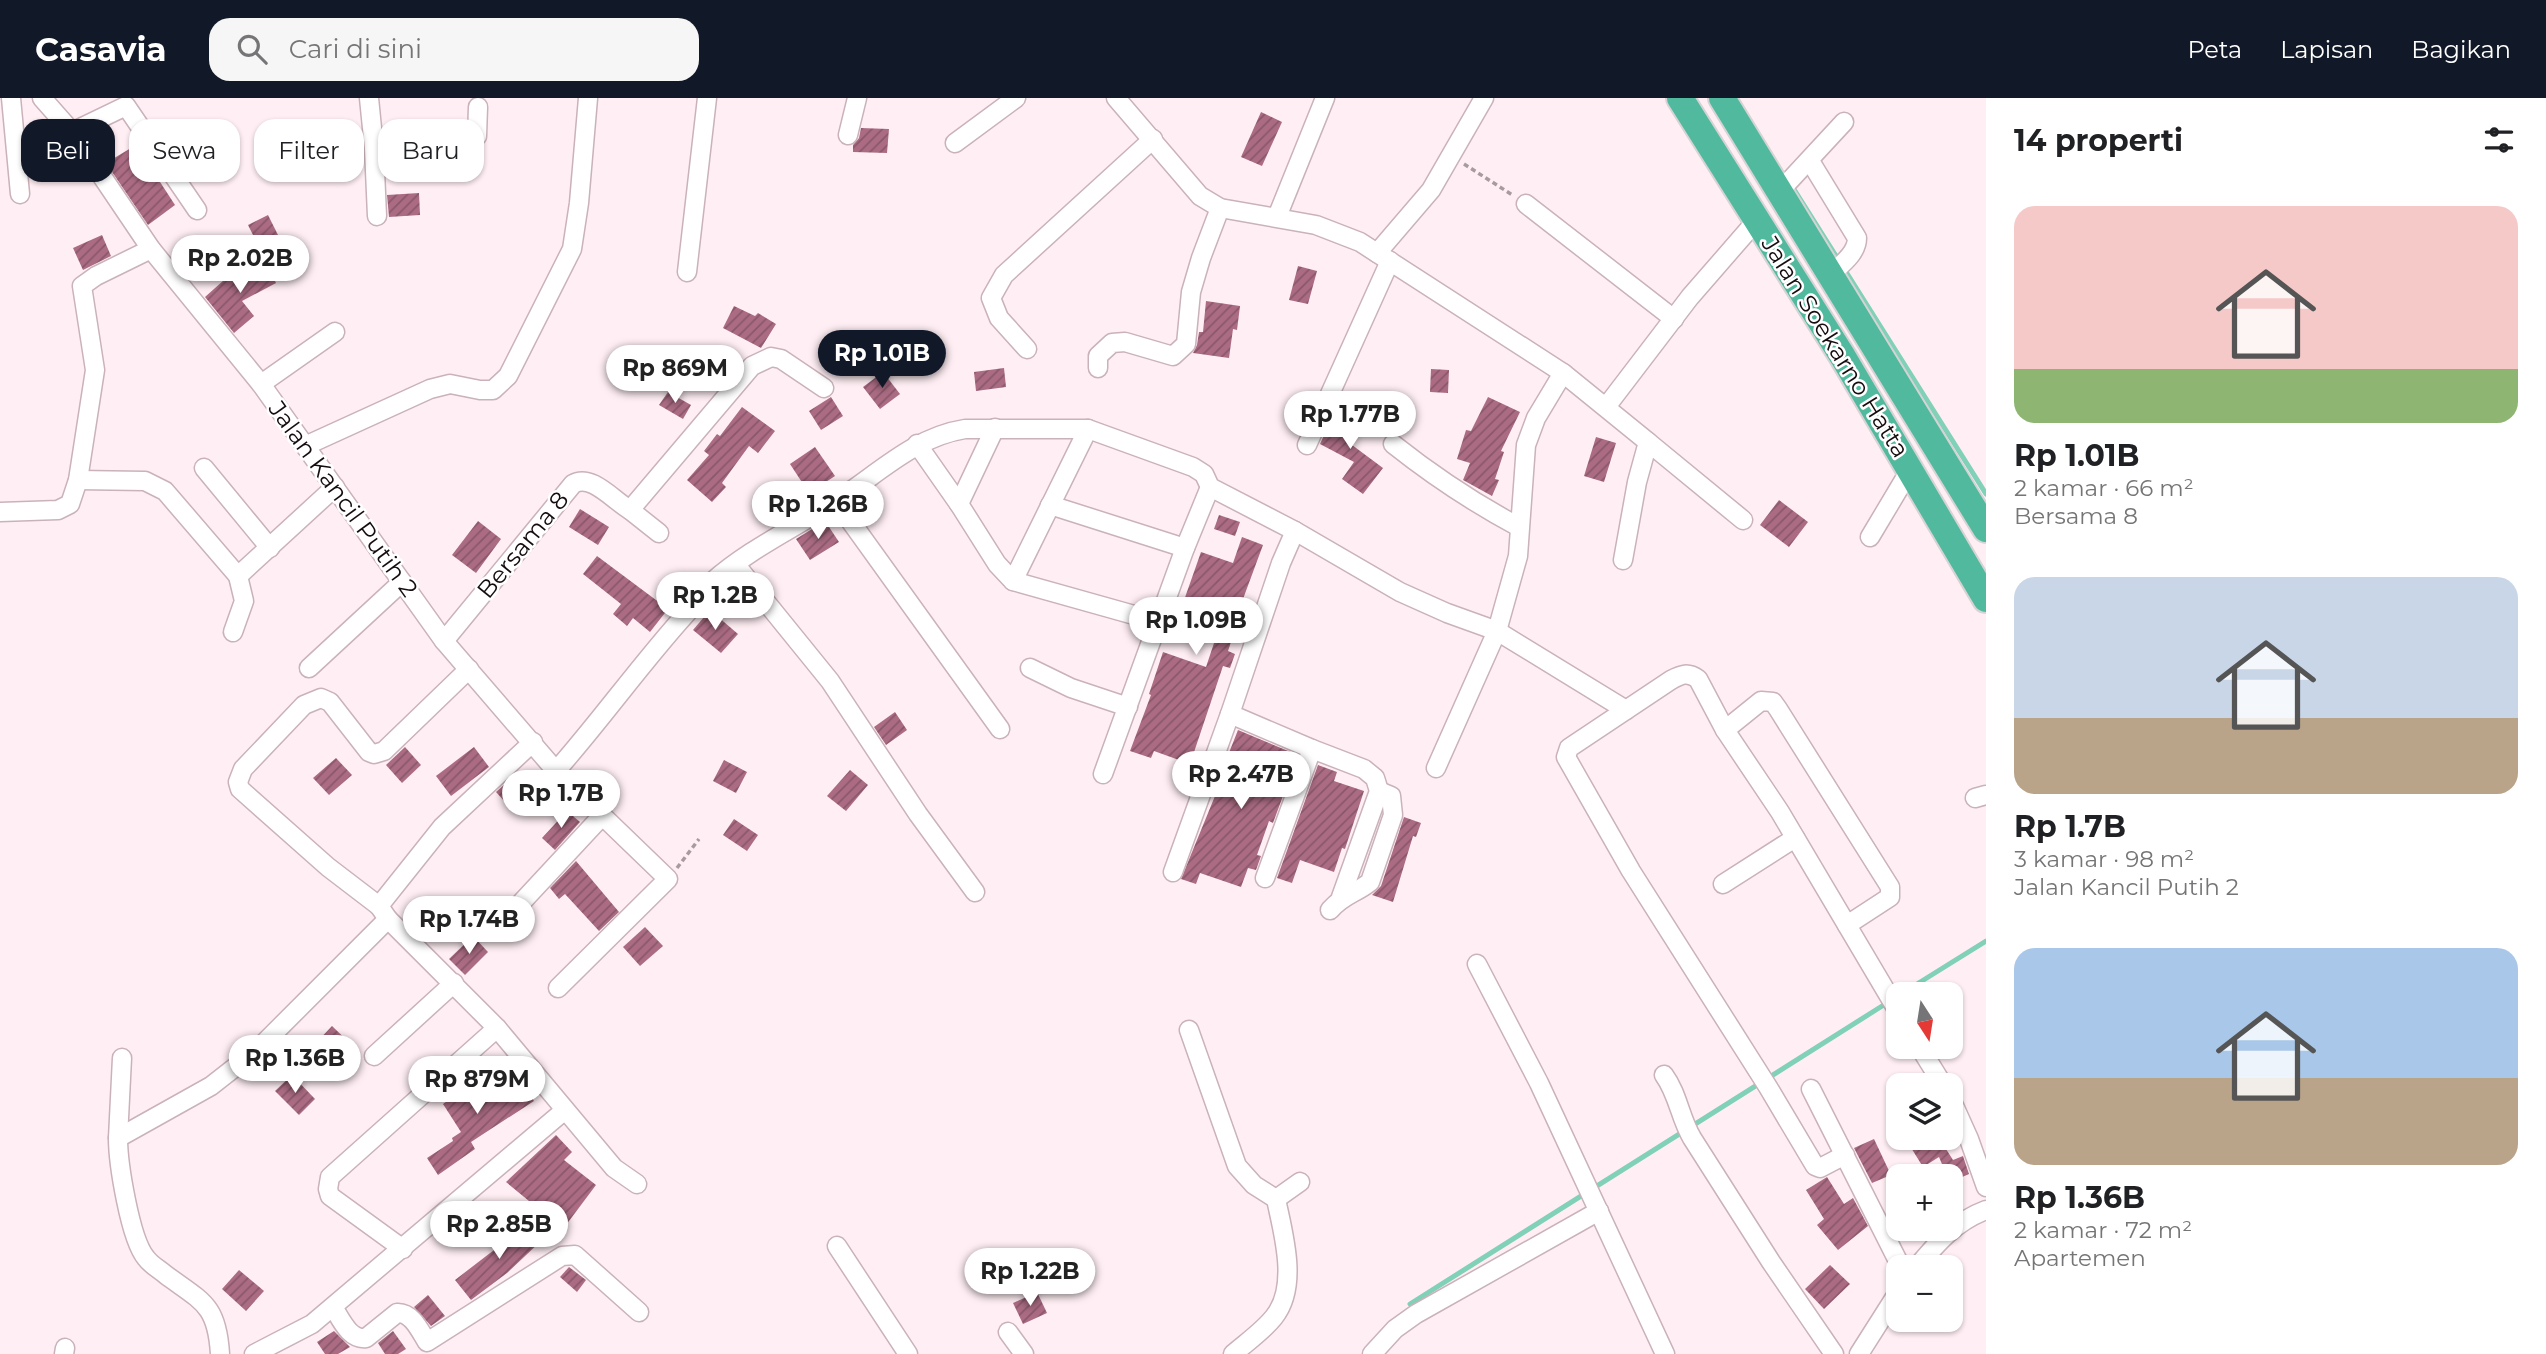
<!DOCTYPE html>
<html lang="id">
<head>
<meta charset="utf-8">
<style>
	body { margin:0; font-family:Montserrat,sans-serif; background:#f6f6f6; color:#202124; height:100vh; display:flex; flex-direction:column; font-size:26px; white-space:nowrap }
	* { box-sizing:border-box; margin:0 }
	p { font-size:23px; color:#757577 }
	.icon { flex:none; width:38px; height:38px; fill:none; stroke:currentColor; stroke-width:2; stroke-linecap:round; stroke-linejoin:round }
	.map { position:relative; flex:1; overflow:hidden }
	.drawer { display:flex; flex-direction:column; background:#fff; width:560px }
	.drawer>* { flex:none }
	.top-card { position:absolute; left:21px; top:21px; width:665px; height:63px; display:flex; gap:14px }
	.needle { width:46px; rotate:168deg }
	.fabs { position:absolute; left:1886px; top:884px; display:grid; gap:14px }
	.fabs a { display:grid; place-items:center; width:77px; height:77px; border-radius:14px; background:#fff; box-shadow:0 2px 5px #0004; font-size:35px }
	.price { position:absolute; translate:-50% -60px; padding:0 16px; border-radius:24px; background:#fff; color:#222; font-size:23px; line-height:46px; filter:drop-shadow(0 2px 4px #0008) }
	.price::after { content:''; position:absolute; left:50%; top:42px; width:21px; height:16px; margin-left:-10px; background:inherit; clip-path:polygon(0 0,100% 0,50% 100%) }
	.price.active { background:#111827; color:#fff }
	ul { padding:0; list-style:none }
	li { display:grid; align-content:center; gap:14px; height:371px; padding:0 28px }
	li span { display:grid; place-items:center; height:217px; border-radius:21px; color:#555 }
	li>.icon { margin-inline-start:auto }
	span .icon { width:126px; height:126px; fill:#fffc; stroke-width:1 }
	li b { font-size:30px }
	h2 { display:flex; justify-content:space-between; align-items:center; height:84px; padding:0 28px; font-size:30px }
	.tag { padding:0 24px; border-radius:21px; background:#fff; box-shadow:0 2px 5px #0004; font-size:24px; line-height:63px }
	.tag.active { background:#111827; color:#fff }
	header { display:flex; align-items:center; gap:42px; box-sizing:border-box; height:98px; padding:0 35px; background:#111827; color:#fff }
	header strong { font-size:33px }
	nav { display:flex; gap:38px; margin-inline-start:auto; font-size:24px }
	.search { width:490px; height:63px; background:#f6f6f6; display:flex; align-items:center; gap:18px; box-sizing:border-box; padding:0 24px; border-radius:21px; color:#757577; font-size:26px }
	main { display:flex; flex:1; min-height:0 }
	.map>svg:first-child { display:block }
</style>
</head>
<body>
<header>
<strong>Casavia</strong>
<div class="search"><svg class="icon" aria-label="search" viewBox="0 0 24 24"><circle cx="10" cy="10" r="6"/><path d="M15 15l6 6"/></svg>Cari di sini</div>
<nav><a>Peta</a><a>Lapisan</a><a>Bagikan</a></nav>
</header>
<main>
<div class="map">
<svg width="1986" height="1256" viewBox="0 0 1986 1256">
	<defs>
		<pattern id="building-hatch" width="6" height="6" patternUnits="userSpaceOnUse" patternTransform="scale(1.75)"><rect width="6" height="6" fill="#ab6c83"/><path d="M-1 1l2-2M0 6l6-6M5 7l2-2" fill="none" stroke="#8a576a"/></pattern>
	</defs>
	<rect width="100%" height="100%" fill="#ffeff4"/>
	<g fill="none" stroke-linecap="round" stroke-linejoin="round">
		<g stroke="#81d0b8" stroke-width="5">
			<polyline points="1790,85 1986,396"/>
			<polyline points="1901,896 1986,843"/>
			<polyline points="1410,1206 1890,903"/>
		</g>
	</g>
	<g fill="url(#building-hatch)">
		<polygon points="1261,14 1282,24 1262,68 1241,59"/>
		<polygon points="861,30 889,31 887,55 853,54 853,47 859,40"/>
		<polygon points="136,47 175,107 148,127 106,65"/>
		<polygon points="419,95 420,117 389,119 387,97"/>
		<polygon points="268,117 284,149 264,159 248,127"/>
		<polygon points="102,137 111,158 83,172 73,150"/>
		<polygon points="265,163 276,185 242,203 254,218 234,235 205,199 224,182"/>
		<polygon points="1298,168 1317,173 1308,206 1289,202"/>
		<polygon points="1206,203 1240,208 1237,232 1233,231 1229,260 1193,255 1197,247 1199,234 1203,234"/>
		<polygon points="734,208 755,218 758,215 776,226 761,250 723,230"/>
		<polygon points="1004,270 1006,289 976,293 974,274"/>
		<polygon points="1431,271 1449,272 1448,295 1430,294"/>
		<polygon points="883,274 900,296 880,311 863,289"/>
		<polygon points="668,294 691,307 683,321 659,307"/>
		<polygon points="831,299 843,318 821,332 809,313"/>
		<polygon points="1488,299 1520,314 1501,353 1504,354 1495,381 1499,382 1492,398 1463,382 1470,365 1457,361 1466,332 1471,333"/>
		<polygon points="742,309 775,333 758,355 749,348 722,385 726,389 712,404 687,382 709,357 704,353 717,336 720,338"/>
		<polygon points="1337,309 1360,321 1348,344 1383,370 1363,396 1342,381 1354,364 1320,346"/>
		<polygon points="1596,339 1616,345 1604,384 1584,378"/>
		<polygon points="815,349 835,378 809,395 790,366"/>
		<polygon points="1779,402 1808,424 1789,449 1760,427"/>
		<polygon points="580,411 609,429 598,447 569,429"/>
		<polygon points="1219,417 1240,424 1235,438 1214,431"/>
		<polygon points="478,423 501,441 476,475 452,457"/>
		<polygon points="825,423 839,444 810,462 796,441"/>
		<polygon points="1242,439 1263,447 1233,528 1236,529 1228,553 1235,556 1230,570 1223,568 1190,666 1154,653 1151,660 1130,653 1151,597 1149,596 1163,554 1206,569 1216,539 1209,536 1210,534 1172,521 1177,507 1182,508 1201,454 1233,465"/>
		<polygon points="597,458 668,511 650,534 633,520 627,528 613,516 621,506 583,476"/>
		<polygon points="710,512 738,536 721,555 693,532"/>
		<polygon points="895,614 907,632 886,647 874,629"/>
		<polygon points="1238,632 1293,655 1292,658 1297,660 1273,725 1269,723 1257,757 1261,758 1256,772 1248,770 1241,789 1200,775 1196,786 1181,781 1215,698 1225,671 1223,670"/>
		<polygon points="405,649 421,667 402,685 386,667"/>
		<polygon points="474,649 489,669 451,698 436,678"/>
		<polygon points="336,660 352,677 329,697 313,680"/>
		<polygon points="724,662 747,674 736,695 713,683"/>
		<polygon points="1318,667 1337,674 1334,683 1364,693 1345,751 1342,750 1334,774 1300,762 1292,785 1277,780"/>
		<polygon points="850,672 868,687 846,713 827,698"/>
		<polygon points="514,678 532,698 515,715 496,694"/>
		<polygon points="567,713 580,724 555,752 542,740"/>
		<polygon points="1404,719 1421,725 1416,739 1413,738 1393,804 1372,797 1381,788"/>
		<polygon points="734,721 758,737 747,753 723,737"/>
		<polygon points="576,763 619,814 599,833 565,796 559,801 550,790"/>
		<polygon points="645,829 663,848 640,868 623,849"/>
		<polygon points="473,838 488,854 465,877 449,861"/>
		<polygon points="332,928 356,951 340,967 316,945"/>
		<polygon points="285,940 299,951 277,977 261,963"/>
		<polygon points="483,970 501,998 522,984 534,1003 471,1044 475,1051 438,1077 427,1060 453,1043 452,1040 461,1034 443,1006 458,996 455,991"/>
		<polygon points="292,977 315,1001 299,1017 275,993"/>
		<polygon points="556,1037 572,1054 564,1062 596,1087 563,1131 506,1084"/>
		<polygon points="1905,1040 1939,1040 1953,1062 1963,1058 1969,1076 1951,1084 1951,1078 1947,1078 1939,1059 1923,1069"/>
		<polygon points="1874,1041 1891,1077 1872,1085 1854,1050"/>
		<polygon points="1827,1079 1844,1106 1853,1100 1868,1128 1838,1152 1817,1127 1824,1121 1806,1092"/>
		<polygon points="522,1122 541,1143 507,1175 471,1202 455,1182 507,1142 503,1137"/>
		<polygon points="1830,1167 1850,1186 1824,1211 1805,1191"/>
		<polygon points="569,1169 586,1182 577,1194 560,1179"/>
		<polygon points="239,1172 264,1193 246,1213 222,1191"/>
		<polygon points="1037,1194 1047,1215 1023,1226 1013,1205"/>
		<polygon points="428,1197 445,1218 431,1228 414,1209"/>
		<polygon points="334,1233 350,1249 338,1256 325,1256 317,1244"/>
		<polygon points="393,1233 406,1251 398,1256 385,1256 378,1245"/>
	</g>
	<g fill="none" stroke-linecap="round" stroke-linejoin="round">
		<g stroke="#cab2ba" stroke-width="21">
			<g id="minor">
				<polyline points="11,0 20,96"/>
				<polyline points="42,0 72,34 151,151 261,286 444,543 556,673 668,781 558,890"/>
				<polyline points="369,0 374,50 377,118"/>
				<polyline points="1116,0 1200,98 1220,110 1316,127 1360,144 1563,275 1648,344 1637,384 1623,462"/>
				<polyline points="72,34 126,8 197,112"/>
				<polyline points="848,37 857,0"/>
				<polyline points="955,45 1016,0"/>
				<polyline points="374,50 472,42 477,38 478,9"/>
				<path d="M1810,63l47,77c0,15 -15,26 -26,36"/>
				<polyline points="1780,93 1844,24"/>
				<polyline points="1526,106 1674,221"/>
				<polyline points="1277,119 1325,0"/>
				<polyline points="1377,155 1431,92 1484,0"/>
				<polyline points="687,174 707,0"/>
				<polyline points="1027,251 999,220 991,200 1004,177 1153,41"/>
				<polyline points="1098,270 1098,258 1112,245 1125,244 1173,258 1186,246 1191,194 1201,160 1220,110"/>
				<polyline points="261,286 335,234"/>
				<polyline points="1606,309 1690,199 1757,122"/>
				<polyline points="1648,344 1743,422"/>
				<polyline points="917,346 959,406 997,466 1013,483 1159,524"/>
				<path d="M1393,346c39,31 81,59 126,83"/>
				<polyline points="1307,347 1390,163"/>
				<polyline points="305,348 430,291 450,286 480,292 493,292 508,278 572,151 579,105 588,0"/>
				<polyline points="204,370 270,450"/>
				<polyline points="78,382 145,383 165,393 238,478 335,389"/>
				<polyline points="836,403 1000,631"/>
				<polyline points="959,406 995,330"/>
				<polyline points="1050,407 1185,450"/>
				<polyline points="630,412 659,435"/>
				<polyline points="0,414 58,412 70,406 78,382 95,272 82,188 96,178 151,151"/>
				<polyline points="1295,433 1400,494 1447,515 1497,533 1626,612"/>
				<polyline points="1870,439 1910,372"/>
				<polyline points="736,467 830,583 918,716 975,794"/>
				<polyline points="1013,483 1088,331"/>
				<polyline points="233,534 244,503 238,478"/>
				<path d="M444,543l129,-157c18,-11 40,16 57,26l122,-144 19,-9 10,2 43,29"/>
				<polyline points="309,570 402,484"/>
				<polyline points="1030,570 1071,590 1128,609"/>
				<polyline points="1230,616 1312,651 1364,671 1375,680 1379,693 1341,799"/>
				<polyline points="1725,632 1761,603 1773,604 1778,611 1890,789 1890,799 1847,827"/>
				<polyline points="1436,670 1497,533 1518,458 1526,347 1536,320 1563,275"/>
				<path d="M556,673c45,-51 84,-106 129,-156 9,-10 17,-24 27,-33 37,-33 83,-54 124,-81 42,-27 78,-64 129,-72h123l105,38 11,7 6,13 85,44 -14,32 -51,151 -57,158"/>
				<polyline points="1103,676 1185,450 1210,389"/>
				<polyline points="1975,700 1986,697"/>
				<polyline points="1265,780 1312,651"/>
				<polyline points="1723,786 1795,740"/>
				<polyline points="379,808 328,769 240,691 238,684 243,671 304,607 321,600 330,604 369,654 374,656 384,653 469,571"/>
				<path d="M1330,812c14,-16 25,-16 40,-28l23,-67 -2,-19 -12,-5"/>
				<polyline points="388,821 497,930 614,1070 637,1086"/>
				<polyline points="506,821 601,719"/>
				<polyline points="1477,866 1539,985 1665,1256"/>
				<path d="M1189,932l48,136 17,19 22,14c7,34 23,87 -2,118 -11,14 -27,25 -41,37"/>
				<polyline points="1919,948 1943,987"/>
				<polyline points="374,958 454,885"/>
				<path d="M1664,977c14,19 16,43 28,63l79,124 63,92"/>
				<polyline points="1811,991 1901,1169"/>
				<polyline points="1951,1001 1969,1041 1986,1089"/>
				<polyline points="118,1040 122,960"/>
				<path d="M1845,1057l-25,13 -5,-2 -47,-79 -137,-216 -65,-114 3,-9 102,-68c11,-6 17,-8 27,-1l27,51 55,82 119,201"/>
				<polyline points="1276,1101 1300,1084"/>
				<polyline points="837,1148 908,1256"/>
				<polyline points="403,1151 330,1098 328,1091 330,1079 497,930"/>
				<path d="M1917,1169c20,-24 39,-46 69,-57"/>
				<path d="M333,1209c8,12 16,33 33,31l31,-25c15,-1 23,18 30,29l135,-86 13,-1 64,57"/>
				<polyline points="1008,1234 1024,1256"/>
				<polyline points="64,1256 65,1250"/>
				<path d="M220,1256c-3,-49 -17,-52 -54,-79 -7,-6 -15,-10 -20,-17 -16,-19 -28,-95 -28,-120l93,-52 46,-36 131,-131 -9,-13 63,-79 91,-85"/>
				<polyline points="254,1256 312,1226 565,1012"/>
				<polyline points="1372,1256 1395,1231 1416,1216 1599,1113"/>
				<polyline points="1859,1256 1899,1193"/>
			</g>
		</g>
		<g stroke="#d5d3d4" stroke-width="30">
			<g id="highway">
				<polyline points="1680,0 1843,259 1986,501"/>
				<polyline points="1722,0 1986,431"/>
			</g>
		</g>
		<g stroke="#a89b9f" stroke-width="3.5" stroke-dasharray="5 3.5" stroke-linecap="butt">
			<polyline points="1464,66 1514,98"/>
			<polyline points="677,770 699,741"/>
		</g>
		<use href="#minor" stroke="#fff" stroke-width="18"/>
		<use href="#highway" stroke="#51b99d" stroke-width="26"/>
	</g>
	<g text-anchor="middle" stroke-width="5" stroke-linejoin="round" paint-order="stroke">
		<g font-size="24" fill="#140c0f" stroke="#fff">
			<text transform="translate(1835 249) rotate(58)" y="8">Jalan Soekarno Hatta</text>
			<text transform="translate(343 401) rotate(54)" y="8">Jalan Kancil Putih 2</text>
			<text transform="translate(523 447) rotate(-51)" y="8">Bersama 8</text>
		</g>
	</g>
</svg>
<div class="fabs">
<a><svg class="needle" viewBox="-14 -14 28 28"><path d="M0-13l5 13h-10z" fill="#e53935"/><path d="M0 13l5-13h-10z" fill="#757577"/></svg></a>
<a><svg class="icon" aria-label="layers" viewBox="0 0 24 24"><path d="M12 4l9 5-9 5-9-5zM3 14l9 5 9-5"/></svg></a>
<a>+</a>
<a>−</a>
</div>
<b class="price" style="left:240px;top:197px">Rp 2.02B</b>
<b class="price active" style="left:882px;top:292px">Rp 1.01B</b>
<b class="price" style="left:675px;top:307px">Rp 869M</b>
<b class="price" style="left:1350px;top:353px">Rp 1.77B</b>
<b class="price" style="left:818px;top:443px">Rp 1.26B</b>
<b class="price" style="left:715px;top:534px">Rp 1.2B</b>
<b class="price" style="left:1196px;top:559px">Rp 1.09B</b>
<b class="price" style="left:1241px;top:713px">Rp 2.47B</b>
<b class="price" style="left:561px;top:732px">Rp 1.7B</b>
<b class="price" style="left:469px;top:858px">Rp 1.74B</b>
<b class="price" style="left:295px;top:997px">Rp 1.36B</b>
<b class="price" style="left:477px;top:1018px">Rp 879M</b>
<b class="price" style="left:499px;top:1163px">Rp 2.85B</b>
<b class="price" style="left:1030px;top:1210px">Rp 1.22B</b>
<div class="top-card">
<a class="tag active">Beli</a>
<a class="tag">Sewa</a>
<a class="tag">Filter</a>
<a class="tag">Baru</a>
</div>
</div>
<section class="drawer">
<h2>14 properti<svg class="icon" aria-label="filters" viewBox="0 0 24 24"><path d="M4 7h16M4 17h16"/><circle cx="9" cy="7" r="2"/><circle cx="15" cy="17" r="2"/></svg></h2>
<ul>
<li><span style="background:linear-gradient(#f6c9c9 75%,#8fb573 0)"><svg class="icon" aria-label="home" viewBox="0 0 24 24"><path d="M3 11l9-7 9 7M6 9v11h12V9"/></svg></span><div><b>Rp 1.01B</b><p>2 kamar · 66 m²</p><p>Bersama 8</p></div></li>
<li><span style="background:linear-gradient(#c9d6e8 65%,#b9a48a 0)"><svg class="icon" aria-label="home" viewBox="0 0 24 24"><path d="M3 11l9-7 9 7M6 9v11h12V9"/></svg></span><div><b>Rp 1.7B</b><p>3 kamar · 98 m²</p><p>Jalan Kancil Putih 2</p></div></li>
<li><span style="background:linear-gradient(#a9c7e8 60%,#b9a48a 0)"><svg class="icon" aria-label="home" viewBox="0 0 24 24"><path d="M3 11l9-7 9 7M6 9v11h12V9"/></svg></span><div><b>Rp 1.36B</b><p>2 kamar · 72 m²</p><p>Apartemen</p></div></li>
</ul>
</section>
</main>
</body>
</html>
